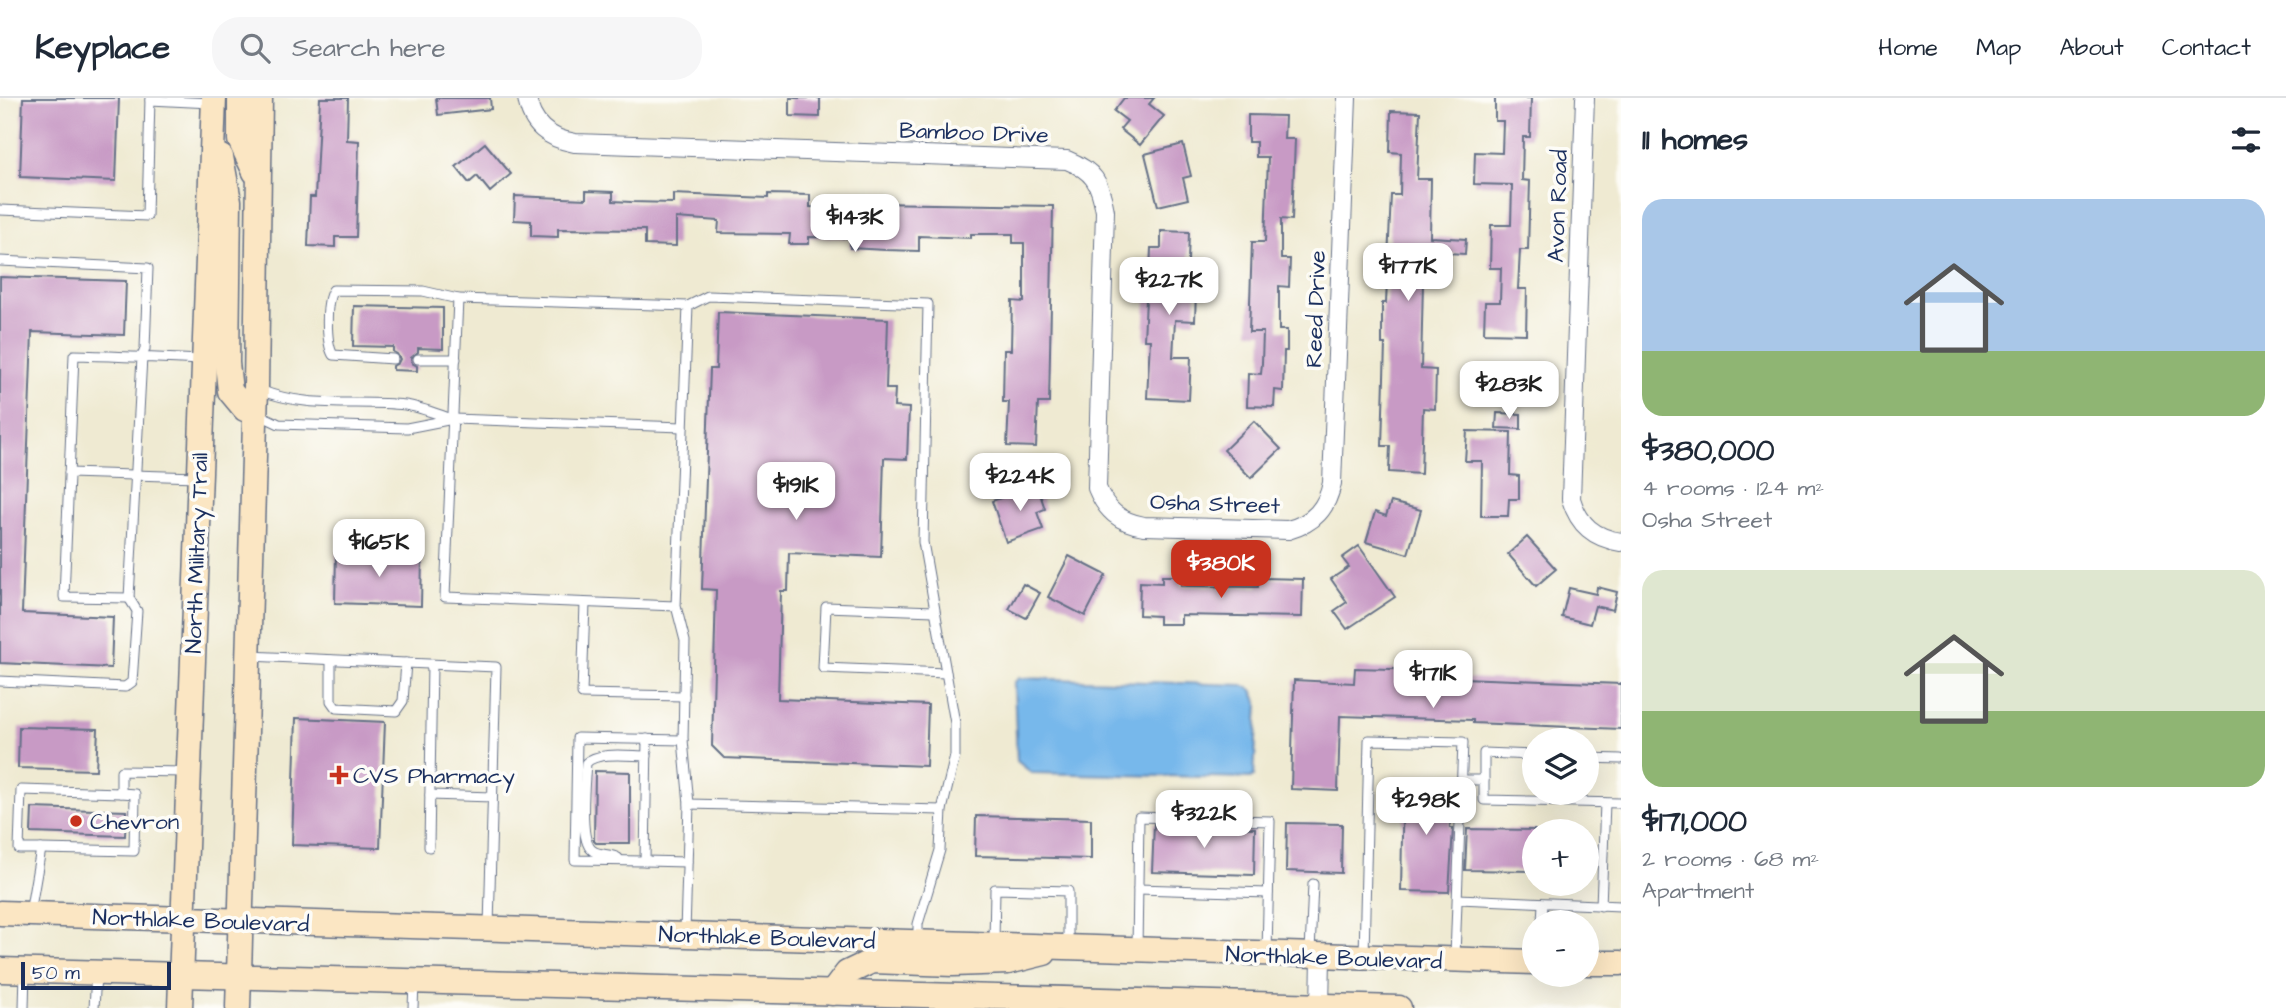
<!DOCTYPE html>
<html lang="en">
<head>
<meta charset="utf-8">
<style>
	body { margin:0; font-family:"Architects Daughter",sans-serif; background:#f6f6f7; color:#1f2937; height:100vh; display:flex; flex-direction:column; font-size:26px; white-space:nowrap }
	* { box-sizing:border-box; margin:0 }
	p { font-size:23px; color:#747a83 }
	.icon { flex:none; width:38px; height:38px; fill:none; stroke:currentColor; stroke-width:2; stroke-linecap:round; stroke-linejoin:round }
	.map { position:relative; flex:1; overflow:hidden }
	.panel { display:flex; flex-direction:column; background:#fff; width:665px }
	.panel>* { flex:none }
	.fabs { position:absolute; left:1522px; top:630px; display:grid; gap:14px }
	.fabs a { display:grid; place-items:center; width:77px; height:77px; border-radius:50%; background:#fff; box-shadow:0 7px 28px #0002; font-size:35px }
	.scale { position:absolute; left:21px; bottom:18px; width:150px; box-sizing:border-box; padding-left:7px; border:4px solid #1b2f5e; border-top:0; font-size:19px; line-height:24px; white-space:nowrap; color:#1b2f5e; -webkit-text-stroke:5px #fdfcf7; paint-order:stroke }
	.price { position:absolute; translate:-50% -60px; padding:0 16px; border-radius:14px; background:#fff; color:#222; font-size:23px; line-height:46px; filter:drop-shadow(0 2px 4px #0008) }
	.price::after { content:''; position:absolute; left:50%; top:42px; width:21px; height:16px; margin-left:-10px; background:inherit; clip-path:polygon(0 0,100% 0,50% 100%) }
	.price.selected { background:#c8321e; color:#fff }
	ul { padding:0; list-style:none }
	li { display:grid; align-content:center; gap:14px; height:371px; padding:0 21px }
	li span { display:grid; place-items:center; height:217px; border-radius:21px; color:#555 }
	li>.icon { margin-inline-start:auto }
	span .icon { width:126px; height:126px; fill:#fffc; stroke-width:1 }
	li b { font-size:30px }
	h2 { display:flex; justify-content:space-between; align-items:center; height:84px; padding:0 21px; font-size:30px }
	header { display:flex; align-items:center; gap:42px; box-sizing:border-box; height:98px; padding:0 35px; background:#fff; border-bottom:2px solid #e0e1e3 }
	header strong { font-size:33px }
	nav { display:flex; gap:38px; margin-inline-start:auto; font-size:24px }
	.search { width:490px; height:63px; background:#f6f6f7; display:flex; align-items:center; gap:18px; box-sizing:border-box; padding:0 24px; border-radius:28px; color:#747a83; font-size:26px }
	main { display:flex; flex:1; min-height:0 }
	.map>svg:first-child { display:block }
</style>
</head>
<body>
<header>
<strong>Keyplace</strong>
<div class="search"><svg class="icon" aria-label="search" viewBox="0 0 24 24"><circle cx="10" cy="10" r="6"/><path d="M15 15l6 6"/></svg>Search here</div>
<nav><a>Home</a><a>Map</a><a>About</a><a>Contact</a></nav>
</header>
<main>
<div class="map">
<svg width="1621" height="910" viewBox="0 0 1621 910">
	<rect width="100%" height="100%" fill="#fdfcf7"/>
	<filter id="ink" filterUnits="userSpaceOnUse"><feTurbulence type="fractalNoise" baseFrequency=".0143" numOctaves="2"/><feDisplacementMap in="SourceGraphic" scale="14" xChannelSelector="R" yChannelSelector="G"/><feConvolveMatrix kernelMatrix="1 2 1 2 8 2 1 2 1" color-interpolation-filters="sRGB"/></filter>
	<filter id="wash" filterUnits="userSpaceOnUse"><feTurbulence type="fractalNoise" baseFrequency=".00686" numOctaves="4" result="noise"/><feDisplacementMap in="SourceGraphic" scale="28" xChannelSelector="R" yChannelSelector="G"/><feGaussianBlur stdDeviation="1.57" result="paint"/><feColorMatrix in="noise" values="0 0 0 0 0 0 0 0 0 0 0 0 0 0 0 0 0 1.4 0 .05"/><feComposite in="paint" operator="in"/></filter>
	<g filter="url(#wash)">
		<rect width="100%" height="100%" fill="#efead2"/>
		<polygon fill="#77b8eb" stroke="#4974a4" stroke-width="2" points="1019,580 1243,587 1252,592 1258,605 1254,678 1250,680 1032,675 1017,663 1014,585"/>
		<g id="blocks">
			<g fill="#c89ac5">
				<polygon points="23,0 119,0 116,83 20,79"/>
				<polygon points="320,0 348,0 347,42 359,43 356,139 335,139 335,149 308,148 310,99 315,99"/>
				<polygon points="436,0 490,0 491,11 438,17"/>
				<polygon points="790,0 820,0 820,19 790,18"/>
				<polygon points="1124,0 1154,0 1149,6 1164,18 1140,47 1120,31 1127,23 1114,13"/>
				<polygon points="1495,0 1531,0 1530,39 1523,39 1522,82 1530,83 1528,152 1520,152 1518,191 1527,191 1526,236 1484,235 1485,204 1500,204 1501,170 1490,170 1491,127 1511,127 1512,87 1474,86 1475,54 1502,55 1503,23 1495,23"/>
				<polygon points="1391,13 1420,14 1417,81 1431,81 1430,139 1466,141 1465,156 1429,154 1428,183 1423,183 1421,271 1436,272 1435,311 1423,310 1421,376 1389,374 1390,348 1382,348 1385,246 1382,246 1382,205 1386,205 1391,97 1400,97 1401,55 1390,54"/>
				<polygon points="1248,17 1285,18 1284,41 1295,41 1292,122 1281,121 1281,161 1290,161 1289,189 1279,188 1279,232 1287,232 1287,253 1284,253 1283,293 1275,292 1274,309 1247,308 1248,275 1261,276 1262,265 1263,234 1249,234 1250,205 1252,144 1265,144 1268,59 1256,59 1256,44 1248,44"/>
				<polygon points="485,45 511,76 490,94 477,78 469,85 456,69"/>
				<polygon points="1183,46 1191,78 1183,80 1188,101 1158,108 1145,56"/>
				<polygon points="586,93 613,94 613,103 631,104 673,105 673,96 768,100 768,96 810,97 810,109 852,111 852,102 872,103 872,105 1053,108 1049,305 1038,305 1036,349 1007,348 1009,304 1003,304 1004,252 1011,252 1012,203 1024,204 1024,145 1013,145 1013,136 971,136 971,140 919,138 919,153 886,152 850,150 850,140 809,139 809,146 789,146 790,136 718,135 719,123 676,120 676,148 645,147 645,132 558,131 558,139 531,138 531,123 514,122 515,98 586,101"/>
				<polygon points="1161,133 1189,134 1187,193 1196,193 1195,223 1175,222 1173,259 1191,259 1189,302 1147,300 1150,242 1144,242 1146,201 1149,201 1151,150 1161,150"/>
				<polygon points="0,179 126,183 124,237 32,234 22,515 113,519 111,570 0,565"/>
				<polygon points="354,208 443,210 443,251 418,250 418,254 411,260 412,265 417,268 417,273 393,272 393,268 398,265 400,261 397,256 393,254 393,249 353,248"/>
				<polygon points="718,214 888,221 886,291 895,291 894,309 909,310 907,361 884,360 881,459 789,455 788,493 781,493 778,601 928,607 926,668 724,660 712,648 716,492 702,491 710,271 716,271"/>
				<polygon points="1497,315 1521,316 1521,331 1496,330"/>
				<polygon points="1254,323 1281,351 1251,380 1224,352"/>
				<polygon points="1467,333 1511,334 1510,377 1519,378 1519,401 1509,401 1508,418 1481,418 1482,363 1465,363"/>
				<polygon points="1037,387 1045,411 1037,414 1043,431 1006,444 992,403"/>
				<polygon points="1391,404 1421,412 1408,456 1366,444 1375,414 1386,418"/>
				<polygon points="1527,439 1556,471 1536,488 1508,456"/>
				<polygon points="1359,448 1395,499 1347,531 1334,513 1347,504 1331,481 1349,469 1342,460"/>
				<polygon points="336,454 422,456 421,508 335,505"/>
				<polygon points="1069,458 1106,477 1085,518 1048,499"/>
				<polygon points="1162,478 1181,478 1181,488 1258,489 1259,480 1303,481 1302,519 1181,517 1181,526 1159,526 1159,518 1139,517 1140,484 1162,485"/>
				<polygon points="1023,486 1040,495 1026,520 1009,511"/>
				<polygon points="1597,489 1617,494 1613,512 1595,508 1590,526 1562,519 1569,490 1596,496"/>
				<polygon points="1355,570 1462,573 1462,580 1621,586 1621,631 1473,625 1473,622 1340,618 1338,693 1291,691 1294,582 1354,585"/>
				<polygon points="296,620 385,624 380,750 292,747"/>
				<polygon points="19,629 98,631 96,672 18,670"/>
				<polygon points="595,673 630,674 630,745 596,745 594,743"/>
				<polygon points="1403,683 1451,684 1450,730 1453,730 1449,794 1401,793"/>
				<polygon points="32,710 126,713 125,738 31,735"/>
				<polygon points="976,718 1091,721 1091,761 975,758"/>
				<polygon points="1287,725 1342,726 1341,775 1286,773"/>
				<polygon points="1154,726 1255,730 1254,777 1152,774"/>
				<polygon points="1467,731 1535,732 1535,773 1465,772"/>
			</g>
		</g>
	</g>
	<g filter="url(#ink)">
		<use href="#blocks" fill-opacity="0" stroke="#657087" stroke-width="2"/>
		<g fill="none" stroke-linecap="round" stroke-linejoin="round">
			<g stroke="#657087" stroke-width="11">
				<g id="lane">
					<polyline points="150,2 211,5"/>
					<polyline points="0,112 147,118 150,0"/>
					<path d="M0,163l148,7 -3,81 -3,8 -13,241 -65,-1 10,-242c42,1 84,3 127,5"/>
					<polyline points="688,208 708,198 928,206 923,444 955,625 955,658 942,712 940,752 918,826 918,843"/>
					<path d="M393,261l-60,-4c-7,-12 -8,-53 0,-65l90,1 35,8"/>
					<polyline points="418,261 456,261"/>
					<path d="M260,292c46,19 96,10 145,15 15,2 32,9 47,14"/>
					<polyline points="258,316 279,326 310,327 407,330 453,321 683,329"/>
					<polyline points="69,375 197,379"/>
					<polyline points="585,505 582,596 684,598"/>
					<polyline points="676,508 445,499 458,201 688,208 676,508 685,543 683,642 689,706 685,834"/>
					<polyline points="934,513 826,509 823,570 946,575"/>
					<polyline points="249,558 496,569 489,829"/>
					<polyline points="331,562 331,603 336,610 396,613 403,603 406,565"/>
					<polyline points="0,583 125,589 132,584 137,513 129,500"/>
					<polyline points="647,641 645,763 575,762 577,640 683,642"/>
					<polyline points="1587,660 1621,661"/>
					<polyline points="1463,682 1484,682 1484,655 1535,657"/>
					<polyline points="1484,682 1484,702 1621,705"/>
					<polyline points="430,697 492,699"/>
					<polyline points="689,706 942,712"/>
					<polyline points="429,749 432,566"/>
					<polyline points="41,751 134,753 135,696 121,695"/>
					<path d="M618,760c-8,-5 -20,-2 -26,-8 -14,-11 -7,-69 -6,-87 12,-12 44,-7 61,-7"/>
					<polyline points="645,763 687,764"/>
					<polyline points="1138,791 1268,795"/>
					<polyline points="1458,801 1621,808"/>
					<polyline points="1601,808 1605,705"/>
					<polyline points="30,815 41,751 19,751 21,692 121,695 121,673 186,674"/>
					<polyline points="1542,824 1543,806"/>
					<polyline points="994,844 995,791 1068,793 1068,848"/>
					<polyline points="1137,851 1139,719 1270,723 1267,855"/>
					<polyline points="1310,854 1313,786"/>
					<polyline points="1364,858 1369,642 1463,644 1455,858"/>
					<polyline points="24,910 25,873"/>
					<polyline points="94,910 96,876"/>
					<polyline points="413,910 414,885"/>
				</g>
			</g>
			<g stroke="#657087" stroke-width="20">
				<g id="street">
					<path d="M527,0c4,27 22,41 48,45l492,17c27,11 33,22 38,51l-8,277c9,22 22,34 47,38l144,4c26,-7 39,-22 44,-47l15,-385"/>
					<path d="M1585,0l-14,401c8,26 23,39 50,43"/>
					<polyline points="1320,910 1321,859"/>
				</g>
			</g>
			<g stroke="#657087" stroke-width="27">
				<g id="secondary">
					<polyline points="240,0 240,42 255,74"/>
					<polyline points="221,59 229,103 227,265 230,293 245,311 255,315"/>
					<polyline points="0,815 1535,864"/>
					<polyline points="1587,865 1621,865"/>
					<polyline points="0,872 1399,910"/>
					<polyline points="832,895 847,875 872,863 953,866 1008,864 1044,855"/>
					<polyline points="180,910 214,0"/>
					<polyline points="238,910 256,290 260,0"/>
				</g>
			</g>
			<use href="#lane" stroke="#fff" stroke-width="9"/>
			<use href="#street" stroke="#fff" stroke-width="18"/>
			<use href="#secondary" stroke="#fbe6c3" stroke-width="24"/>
		</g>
	</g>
	<g fill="#c8321e" stroke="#fdfcf7" stroke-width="2.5">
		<path d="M335.5 666.5h7v7h7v7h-7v7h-7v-7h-7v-7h7z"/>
		<circle cx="76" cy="723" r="7"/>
	</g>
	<g text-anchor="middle" stroke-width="7" stroke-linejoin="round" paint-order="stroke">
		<g font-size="23" fill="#1b2f5e" stroke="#fdfcf7">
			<text transform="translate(974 34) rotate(2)" y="8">Bamboo Drive</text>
			<text transform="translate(1557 108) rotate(-88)" y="8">Avon Road</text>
			<text transform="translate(1315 211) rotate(-88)" y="8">Reed Drive</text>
			<text transform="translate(1215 405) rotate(2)" y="8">Osha Street</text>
			<text transform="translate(196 455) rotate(-88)" y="8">North Military Trail</text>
			<text transform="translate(201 822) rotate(2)" y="8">Northlake Boulevard</text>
			<text transform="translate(767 839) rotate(2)" y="8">Northlake Boulevard</text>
			<text transform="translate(1334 859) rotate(2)" y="8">Northlake Boulevard</text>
		</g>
		<g font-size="23" fill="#1b2f5e" stroke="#fdfcf7" text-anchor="start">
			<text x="353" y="685">CVS Pharmacy</text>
			<text x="90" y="731">Chevron</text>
		</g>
	</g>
</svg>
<div class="fabs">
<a><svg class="icon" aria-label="layers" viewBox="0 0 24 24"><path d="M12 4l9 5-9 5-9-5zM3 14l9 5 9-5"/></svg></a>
<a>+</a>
<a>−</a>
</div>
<div class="scale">50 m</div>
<b class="price" style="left:855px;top:156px">$143K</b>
<b class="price" style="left:1408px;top:205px">$177K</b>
<b class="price" style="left:1169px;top:219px">$227K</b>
<b class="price" style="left:1509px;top:323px">$283K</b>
<b class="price" style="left:1020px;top:415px">$224K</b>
<b class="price" style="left:796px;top:424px">$191K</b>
<b class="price" style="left:379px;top:481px">$165K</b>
<b class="price selected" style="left:1221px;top:502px">$380K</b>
<b class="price" style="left:1433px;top:612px">$171K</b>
<b class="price" style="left:1426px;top:739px">$298K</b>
<b class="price" style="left:1204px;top:752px">$322K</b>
</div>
<section class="panel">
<h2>11 homes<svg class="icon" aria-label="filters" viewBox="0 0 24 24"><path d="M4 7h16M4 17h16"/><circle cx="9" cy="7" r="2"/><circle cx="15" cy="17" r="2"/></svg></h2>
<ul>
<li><span style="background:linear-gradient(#a9c7e8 70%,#8fb573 0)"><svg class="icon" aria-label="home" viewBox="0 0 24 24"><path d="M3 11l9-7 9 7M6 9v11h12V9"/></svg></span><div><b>$380,000</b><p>4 rooms · 124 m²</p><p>Osha Street</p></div></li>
<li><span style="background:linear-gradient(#dfe7d0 65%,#8fb573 0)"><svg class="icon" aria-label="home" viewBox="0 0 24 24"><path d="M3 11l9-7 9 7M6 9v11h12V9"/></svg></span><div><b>$171,000</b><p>2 rooms · 68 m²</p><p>Apartment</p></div></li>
</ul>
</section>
</main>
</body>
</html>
